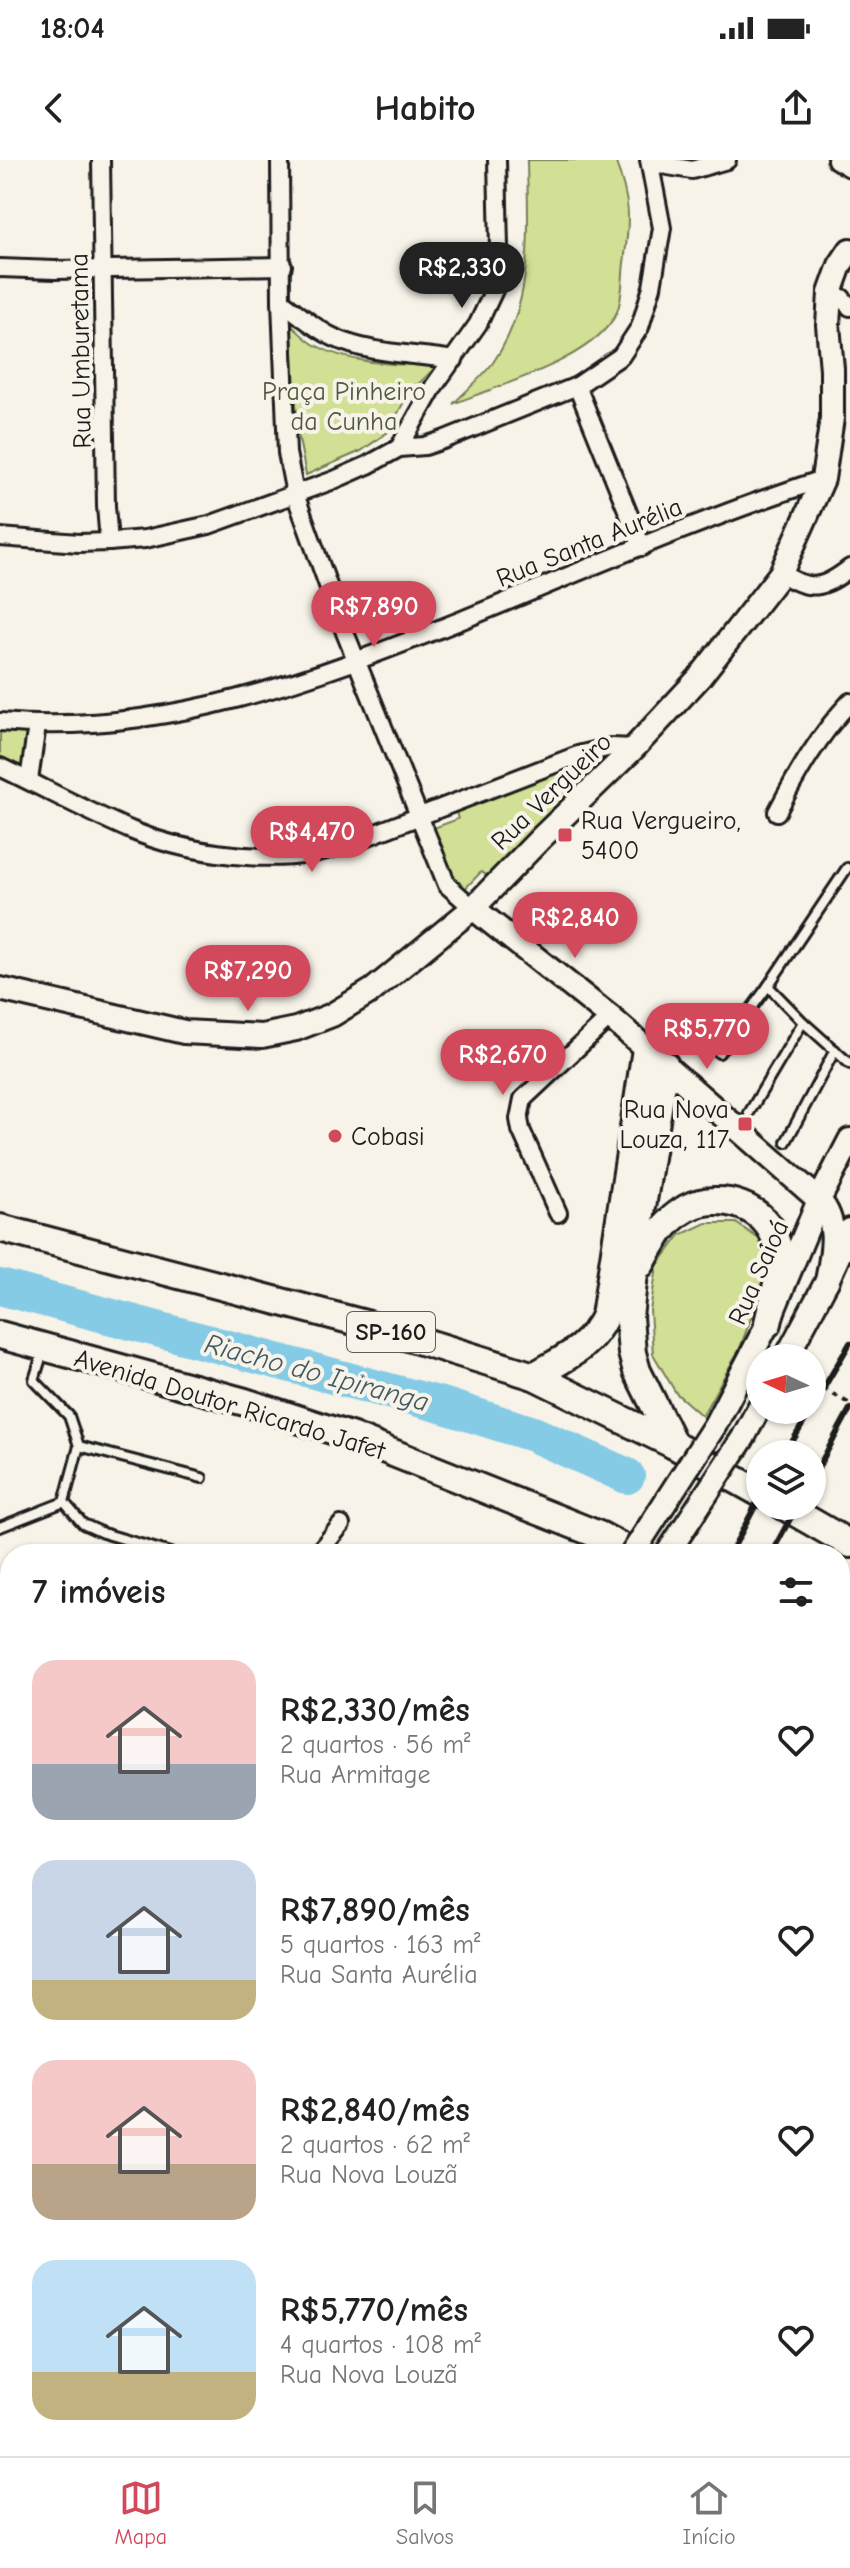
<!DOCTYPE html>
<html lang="pt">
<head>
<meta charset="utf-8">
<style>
	body { margin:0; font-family:"Comic Neue",sans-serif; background:#f6f6f6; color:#222; height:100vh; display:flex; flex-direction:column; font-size:30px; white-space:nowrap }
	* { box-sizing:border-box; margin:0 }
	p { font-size:26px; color:#767676 }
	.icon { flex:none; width:44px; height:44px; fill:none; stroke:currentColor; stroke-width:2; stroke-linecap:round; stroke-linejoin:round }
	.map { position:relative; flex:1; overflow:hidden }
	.details { position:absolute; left:0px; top:1384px; width:850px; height:912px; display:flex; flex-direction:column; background:#fff; border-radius:32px 32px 0 0; box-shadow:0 2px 6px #0004 }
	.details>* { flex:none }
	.needle { width:52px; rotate:274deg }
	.tools { position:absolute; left:746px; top:1184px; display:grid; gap:16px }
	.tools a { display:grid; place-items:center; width:80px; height:80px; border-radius:50%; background:#fff; box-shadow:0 2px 6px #0004; font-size:40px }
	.price { position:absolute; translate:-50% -68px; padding:0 18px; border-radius:28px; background:#d1495b; color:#fff; font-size:26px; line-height:52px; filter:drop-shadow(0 2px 4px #0008) }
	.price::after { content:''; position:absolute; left:50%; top:48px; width:24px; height:18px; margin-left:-12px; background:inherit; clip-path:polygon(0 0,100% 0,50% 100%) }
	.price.on { background:#222; color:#fff }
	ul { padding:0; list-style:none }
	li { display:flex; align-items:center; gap:24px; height:200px; padding:0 32px }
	li span { display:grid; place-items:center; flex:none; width:224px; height:160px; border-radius:24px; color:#555 }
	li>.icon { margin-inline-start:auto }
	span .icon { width:96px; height:96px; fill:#fffc; stroke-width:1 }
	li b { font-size:34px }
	h2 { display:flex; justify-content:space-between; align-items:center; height:96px; padding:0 32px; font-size:34px }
	.status { display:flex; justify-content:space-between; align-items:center; height:56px; padding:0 40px; background:#fff; direction:ltr }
	.status svg { height:22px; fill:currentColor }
	header { display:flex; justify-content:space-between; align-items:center; height:104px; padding:0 32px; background:#fff; font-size:36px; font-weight:600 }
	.tab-bar { display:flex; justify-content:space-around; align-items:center; height:112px; border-top:2px solid #e0e0e0; background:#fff; font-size:22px; color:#767676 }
	.tab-bar a { display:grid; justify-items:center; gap:4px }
	.tab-bar .on { color:#d1495b }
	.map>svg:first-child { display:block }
</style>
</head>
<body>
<div class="status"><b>18:04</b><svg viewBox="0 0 49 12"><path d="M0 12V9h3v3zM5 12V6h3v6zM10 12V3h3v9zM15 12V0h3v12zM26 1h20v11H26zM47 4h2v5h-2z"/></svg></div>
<header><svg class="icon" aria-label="back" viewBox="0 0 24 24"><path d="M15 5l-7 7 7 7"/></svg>Habito<svg class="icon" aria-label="share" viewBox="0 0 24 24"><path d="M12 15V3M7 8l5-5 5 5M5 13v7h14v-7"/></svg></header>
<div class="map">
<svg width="850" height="2296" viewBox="0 0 850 2296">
	<rect width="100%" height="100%" fill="#f7f3e8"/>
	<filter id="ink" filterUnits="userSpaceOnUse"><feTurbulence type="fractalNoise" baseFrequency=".0125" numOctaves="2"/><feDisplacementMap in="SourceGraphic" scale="16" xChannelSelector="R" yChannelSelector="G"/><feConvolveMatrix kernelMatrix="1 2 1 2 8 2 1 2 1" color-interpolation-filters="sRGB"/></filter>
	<g filter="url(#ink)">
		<g fill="#d1e094" stroke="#767e58" stroke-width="2">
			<path d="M527,0h88c16,42 15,59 9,103 -2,15 -1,34 -7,49 -21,47 -118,73 -164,92 13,-13 28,-26 39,-40 43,-60 36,-135 35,-204z"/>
			<path d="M291,165c7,6 15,15 24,20 37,20 81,19 122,21l-29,28 -20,38 -27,19 -55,24 -8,-41z"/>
			<polygon points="0,567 28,571 24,607 0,597"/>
			<polygon points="581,603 579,631 492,718 481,712 458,736 431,669 458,659 455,649 544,613"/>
			<polygon points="706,1063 736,1063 759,1079 768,1101 756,1144 740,1188 702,1256 676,1233 653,1194 650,1151 657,1106 680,1075"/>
		</g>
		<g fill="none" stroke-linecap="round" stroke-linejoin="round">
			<g stroke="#85cbe6" stroke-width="36">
				<polyline points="0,1127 445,1246 533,1274 627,1316"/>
				<polyline points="840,1439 850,1444"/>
			</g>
			<g stroke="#1c1c1c" stroke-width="14">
				<g id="lane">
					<polyline points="847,708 768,826 803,862 850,904"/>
					<polyline points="719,893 768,826"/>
					<polyline points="749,953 803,862"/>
					<polyline points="786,982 835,890"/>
					<polyline points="79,1286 202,1318"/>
					<polyline points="64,1342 83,1364 103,1373 171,1393"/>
					<polyline points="0,1367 64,1342 79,1286 69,1256 34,1220 43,1192"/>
					<polyline points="586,1394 597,1378"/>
				</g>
			</g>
			<g stroke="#1c1c1c" stroke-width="22">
				<g id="street">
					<polyline points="101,0 106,346 109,382"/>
					<polyline points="280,0 281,141 287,293 295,334 346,475 447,725 473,748"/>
					<polyline points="836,0 850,8"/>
					<polyline points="650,3 692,10 727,0"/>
					<polyline points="0,108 55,110 283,106"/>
					<polyline points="830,133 842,138 850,147"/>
					<path d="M281,141c17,12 33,27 52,36 37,18 81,16 121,23"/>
					<polyline points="577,226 642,387"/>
					<polyline points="399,288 434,226 478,164 494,130 499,88 497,0"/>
					<polyline points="0,377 79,383 109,382 145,379 209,365 334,320 368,305 399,288 425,286 443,280 577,226 621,196 640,167 652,127 662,68 649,0"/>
					<path d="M781,413c29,19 42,16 69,-5"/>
					<path d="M0,562c162,15 314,-43 462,-102 120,-49 238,-101 361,-141"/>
					<path d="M0,607c44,21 88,45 133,64 50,21 123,31 176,23 12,-2 24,-6 36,-9l233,-90 33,-8 23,1"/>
					<polyline points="29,620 37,565"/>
					<path d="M777,652c21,-40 42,-77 73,-110"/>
					<polyline points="558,1053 521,970 519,959 523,939 610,857"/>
					<polyline points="317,1394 341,1365"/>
					<polyline points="840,1699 850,1677"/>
					<polyline points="840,1747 850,1753"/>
					<polyline points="0,1828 10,1866"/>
					<polyline points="840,2082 850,2061"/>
					<polyline points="840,2124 850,2154"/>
					<polyline points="0,2184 10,2154"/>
					<polyline points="68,2286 72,2296"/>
					<polyline points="260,2286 261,2296"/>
					<polyline points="445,2286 446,2296"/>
					<polyline points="0,2290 10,2260"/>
				</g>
			</g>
			<g stroke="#1c1c1c" stroke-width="28">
				<g id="secondary">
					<path d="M473,748l137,109 209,183c21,24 13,54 8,81"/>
					<polyline points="0,829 184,872 262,876 296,869 332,855 373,830 473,748 541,678 634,588 699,518 781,413 823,319 832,258 832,209 828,165 830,133 840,105 850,90"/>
					<polyline points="786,1198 827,1121 850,1070"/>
					<polyline points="715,1265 768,1163 819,1040 850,980"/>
					<polyline points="743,1278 760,1246"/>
					<polyline points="0,1487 10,1497"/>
					<polyline points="672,2296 673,2286"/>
				</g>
			</g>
			<g stroke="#1c1c1c" stroke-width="32">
				<g id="primary">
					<polyline points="665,905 641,1053 629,1157 632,1193 637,1211 674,1285"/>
					<polyline points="0,1068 369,1165 534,1216 674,1285 760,1333"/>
					<path d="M641,1104c11,-21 24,-44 46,-56 34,-17 80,-2 90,36 7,25 -4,55 -9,79"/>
					<polyline points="0,1175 245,1242 353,1277 599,1375 635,1394"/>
					<path d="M534,1216c30,-18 55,-27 71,-60l41,-267"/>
					<polyline points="784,1346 850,1384"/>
					<polyline points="840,1505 850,1510"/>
				</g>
			</g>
			<polyline stroke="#1c1c1c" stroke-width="4" stroke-dasharray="6 6" stroke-linecap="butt" points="812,1222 850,1244"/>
			<use href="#lane" stroke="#f7f3e8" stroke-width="8"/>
			<use href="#street" stroke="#f7f3e8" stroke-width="16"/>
			<use href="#secondary" stroke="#f7f3e8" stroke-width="22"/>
			<use href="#primary" stroke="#f7f3e8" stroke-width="26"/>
			<g stroke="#1c1c1c" stroke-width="6">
				<polyline points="812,1248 850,1183"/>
				<polyline points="785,1294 811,1250"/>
				<polyline points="812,1319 850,1249"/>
				<polyline points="730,1394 760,1337"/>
				<polyline points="771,1394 797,1346"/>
			</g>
			<g stroke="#1c1c1c" stroke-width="28" stroke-linecap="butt">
				<g id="secondary-bridge">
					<polyline points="632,1394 715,1265"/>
					<polyline points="667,1394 743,1278"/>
				</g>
			</g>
			<use href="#secondary-bridge" stroke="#f7f3e8" stroke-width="22"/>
		</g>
	</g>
	<g fill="#d1495b" stroke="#f7f3e8" stroke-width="3">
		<rect x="557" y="667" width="16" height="16" rx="4"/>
		<rect x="737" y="956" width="16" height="16" rx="4"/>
		<circle cx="335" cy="976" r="8"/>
	</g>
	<g text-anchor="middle" stroke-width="8" stroke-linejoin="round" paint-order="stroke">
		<rect fill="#f7f3e8" stroke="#5e5c59" stroke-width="2" x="347" y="1152" width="88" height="40" rx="6"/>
		<g font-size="24" font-weight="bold" fill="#1c1c1c">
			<text x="391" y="1180">SP-160</text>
		</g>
		<g font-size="26" fill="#1c1c1c" stroke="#f7f3e8">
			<text transform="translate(80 191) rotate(-91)" y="9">Rua Umburetama</text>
			<text transform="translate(589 382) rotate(-22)" y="9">Rua Santa Aurélia</text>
			<text transform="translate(551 631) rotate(-44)" y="9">Rua Vergueiro</text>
			<text transform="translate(758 1112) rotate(-66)" y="9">Rua Saioá</text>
			<text transform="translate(230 1244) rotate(17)" y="9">Avenida Doutor Ricardo Jafet</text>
		</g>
		<g font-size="26" fill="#525740" stroke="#f7f3e8">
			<text x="344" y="240">Praça Pinheiro<tspan x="344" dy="30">da Cunha</tspan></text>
		</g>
		<g font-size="26" fill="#1c1c1c" stroke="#f7f3e8" text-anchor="start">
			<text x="581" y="669">Rua Vergueiro,<tspan x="581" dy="30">5400</tspan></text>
			<text x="729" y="958" text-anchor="end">Rua Nova<tspan x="729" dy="30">Louza, 117</tspan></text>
			<text x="351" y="985">Cobasi</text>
		</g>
		<g font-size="28" font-style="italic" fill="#415963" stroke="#f7f3e8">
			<text transform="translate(317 1212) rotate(15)" y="10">Riacho do Ipiranga</text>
		</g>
	</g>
</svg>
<div class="tools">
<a><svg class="needle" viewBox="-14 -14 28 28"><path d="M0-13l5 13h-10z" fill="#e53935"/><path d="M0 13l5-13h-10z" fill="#767676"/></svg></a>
<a><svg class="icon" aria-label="layers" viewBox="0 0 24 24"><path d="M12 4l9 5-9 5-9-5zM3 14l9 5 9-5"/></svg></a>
</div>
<b class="price on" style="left:462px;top:150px">R$2,330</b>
<b class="price" style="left:374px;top:489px">R$7,890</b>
<b class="price" style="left:312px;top:714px">R$4,470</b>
<b class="price" style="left:575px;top:800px">R$2,840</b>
<b class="price" style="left:248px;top:853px">R$7,290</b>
<b class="price" style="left:707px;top:911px">R$5,770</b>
<b class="price" style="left:503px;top:937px">R$2,670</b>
<section class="details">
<h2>7 imóveis<svg class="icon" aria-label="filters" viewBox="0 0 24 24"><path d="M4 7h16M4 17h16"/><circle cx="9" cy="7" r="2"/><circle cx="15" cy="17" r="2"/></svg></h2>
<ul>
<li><span style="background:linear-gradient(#f6c9c9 65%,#9aa5b1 0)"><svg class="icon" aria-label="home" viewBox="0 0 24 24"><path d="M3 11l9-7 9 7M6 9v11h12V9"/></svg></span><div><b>R$2,330/mês</b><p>2 quartos · 56 m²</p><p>Rua Armitage</p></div><svg class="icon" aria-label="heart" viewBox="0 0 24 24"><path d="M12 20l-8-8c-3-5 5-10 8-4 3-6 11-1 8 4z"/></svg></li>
<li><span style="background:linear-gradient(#c9d6e8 75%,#c2b280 0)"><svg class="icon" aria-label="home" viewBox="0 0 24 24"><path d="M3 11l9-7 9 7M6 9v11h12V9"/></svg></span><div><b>R$7,890/mês</b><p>5 quartos · 163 m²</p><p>Rua Santa Aurélia</p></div><svg class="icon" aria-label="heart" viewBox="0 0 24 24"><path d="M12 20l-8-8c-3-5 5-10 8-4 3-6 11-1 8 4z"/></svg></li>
<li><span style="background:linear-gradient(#f6c9c9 65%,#b9a48a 0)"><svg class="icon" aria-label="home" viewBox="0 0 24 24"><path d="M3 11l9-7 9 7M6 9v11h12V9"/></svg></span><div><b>R$2,840/mês</b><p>2 quartos · 62 m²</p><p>Rua Nova Louzã</p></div><svg class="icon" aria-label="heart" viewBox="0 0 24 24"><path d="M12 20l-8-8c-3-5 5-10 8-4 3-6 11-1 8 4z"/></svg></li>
<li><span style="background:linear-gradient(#bfe0f5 70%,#c2b280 0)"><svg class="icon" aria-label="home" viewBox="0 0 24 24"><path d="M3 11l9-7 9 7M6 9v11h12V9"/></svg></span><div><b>R$5,770/mês</b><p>4 quartos · 108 m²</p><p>Rua Nova Louzã</p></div><svg class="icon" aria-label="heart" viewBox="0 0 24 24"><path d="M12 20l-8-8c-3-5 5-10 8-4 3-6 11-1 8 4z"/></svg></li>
</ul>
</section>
</div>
<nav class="tab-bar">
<a class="on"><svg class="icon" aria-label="map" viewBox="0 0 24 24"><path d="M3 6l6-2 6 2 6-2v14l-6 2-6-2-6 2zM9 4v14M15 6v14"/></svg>Mapa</a>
<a><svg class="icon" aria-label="saved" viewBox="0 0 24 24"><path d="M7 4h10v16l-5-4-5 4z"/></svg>Salvos</a>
<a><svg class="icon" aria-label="home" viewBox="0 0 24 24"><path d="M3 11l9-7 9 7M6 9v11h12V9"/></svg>Início</a>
</nav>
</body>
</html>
